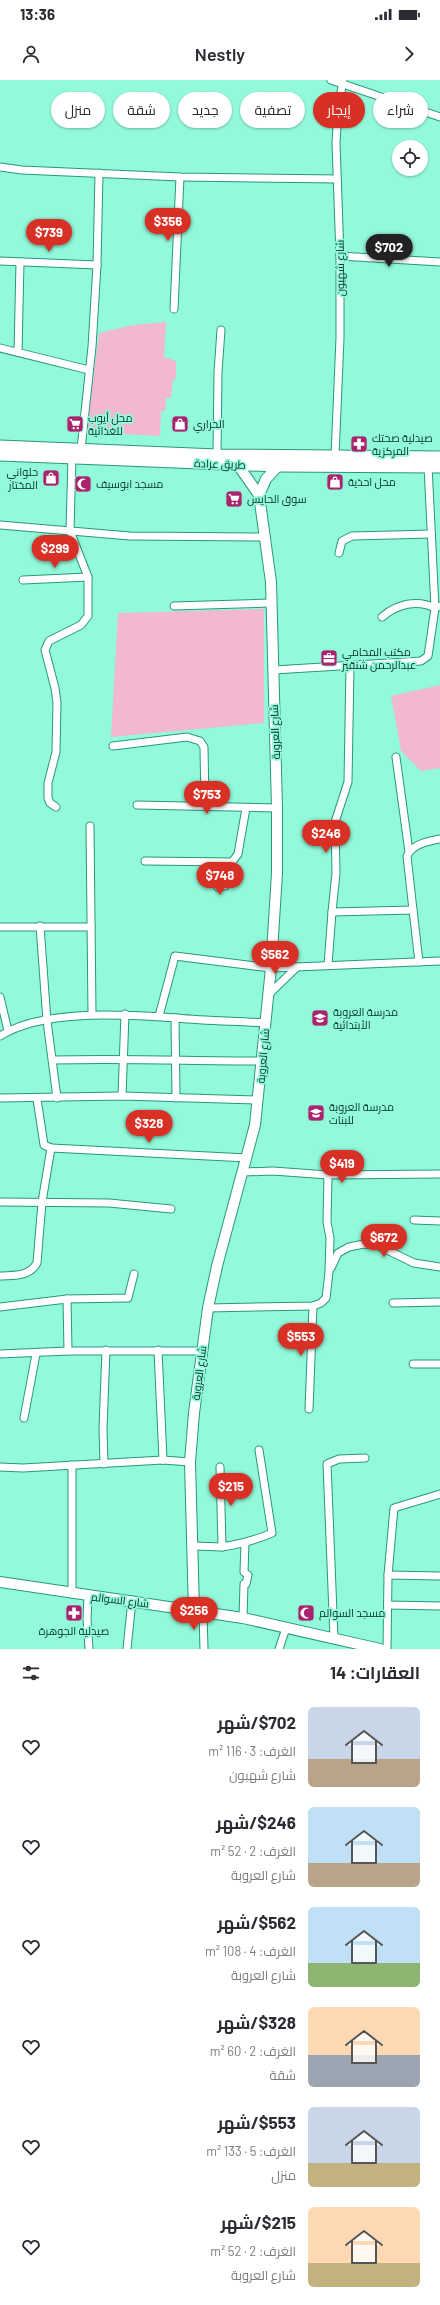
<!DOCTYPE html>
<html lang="ar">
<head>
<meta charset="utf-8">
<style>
	body { margin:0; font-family:Barlow,Cairo,sans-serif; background:#f2f2f3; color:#2b2b33; direction:rtl; height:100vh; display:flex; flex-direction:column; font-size:15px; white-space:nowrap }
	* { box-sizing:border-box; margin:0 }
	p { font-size:13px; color:#7c7c81 }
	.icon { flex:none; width:22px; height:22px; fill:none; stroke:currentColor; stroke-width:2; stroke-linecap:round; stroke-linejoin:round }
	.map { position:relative; height:1569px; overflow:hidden; direction:ltr }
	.details { display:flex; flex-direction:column; background:#fff; flex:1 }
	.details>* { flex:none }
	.top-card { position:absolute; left:12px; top:12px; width:416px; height:36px; direction:rtl; display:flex; gap:8px }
	.tools { position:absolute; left:392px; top:60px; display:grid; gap:8px }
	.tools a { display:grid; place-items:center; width:36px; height:36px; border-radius:50%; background:#fff; box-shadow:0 1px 3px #0004; font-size:20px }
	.price { position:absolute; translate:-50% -34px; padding:0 9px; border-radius:14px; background:#d93025; color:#fff; font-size:13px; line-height:26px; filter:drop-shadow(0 1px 2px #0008) }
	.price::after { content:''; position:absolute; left:50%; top:24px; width:12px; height:9px; margin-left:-6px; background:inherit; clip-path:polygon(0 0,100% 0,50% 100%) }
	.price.on { background:#222; color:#fff }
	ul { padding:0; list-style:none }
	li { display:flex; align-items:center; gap:12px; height:100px; padding:0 20px }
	li span { display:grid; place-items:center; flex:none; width:112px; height:80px; border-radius:6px; color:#555 }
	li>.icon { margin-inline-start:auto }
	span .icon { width:48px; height:48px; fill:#fffc; stroke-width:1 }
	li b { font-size:17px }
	h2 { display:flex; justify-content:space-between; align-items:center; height:48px; padding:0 20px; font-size:17px }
	.tag { padding:0 14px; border-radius:18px; background:#fff; box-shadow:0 1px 3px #0004; font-size:14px; line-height:36px }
	.tag.on { background:#d93025; color:#fff }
	.status { display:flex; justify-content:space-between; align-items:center; height:28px; padding:0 20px; background:#fff; direction:ltr }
	.status svg { height:11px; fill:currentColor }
	header { display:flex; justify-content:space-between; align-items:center; height:52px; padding:0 20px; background:#fff; font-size:18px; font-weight:600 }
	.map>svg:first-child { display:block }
</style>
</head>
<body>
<div class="status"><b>13:36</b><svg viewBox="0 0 49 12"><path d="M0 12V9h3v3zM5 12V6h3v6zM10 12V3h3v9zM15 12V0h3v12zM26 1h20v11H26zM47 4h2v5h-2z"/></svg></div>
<header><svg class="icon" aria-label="forward" viewBox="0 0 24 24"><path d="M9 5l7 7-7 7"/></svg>Nestly<svg class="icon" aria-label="person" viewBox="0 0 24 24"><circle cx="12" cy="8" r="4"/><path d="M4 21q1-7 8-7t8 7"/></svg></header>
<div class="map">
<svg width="440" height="1569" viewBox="0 0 440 1569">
	<rect width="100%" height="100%" fill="#93f9db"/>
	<g fill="#f1b8cf">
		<polygon points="166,242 164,277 176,281 176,299 173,299 171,318 166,318 165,331 161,331 160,356 86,352 99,253 133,245"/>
		<polygon points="264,529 264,643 111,657 118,533"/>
		<polygon points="440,605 440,688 421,691 401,671 391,616"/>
	</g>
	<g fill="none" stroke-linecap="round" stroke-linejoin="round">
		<g stroke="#28977c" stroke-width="9">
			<g id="street">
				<polyline points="331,0 440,37"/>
				<polyline points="0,87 22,90 180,97 337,99"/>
				<polyline points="340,176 440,182"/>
				<polyline points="0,181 97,185"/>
				<polyline points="174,229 180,97"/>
				<polyline points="0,268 89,290"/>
				<polyline points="18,272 20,182"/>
				<polyline points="81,369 92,267 97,185 99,93"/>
				<polyline points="217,375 218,292 221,250"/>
				<polyline points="335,376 340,258 340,176 336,63 338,30 343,0"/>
				<polyline points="0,445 130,456 266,457"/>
				<polyline points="339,473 342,461 352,456 431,454"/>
				<polyline points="23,500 88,497"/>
				<polyline points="174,526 271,523"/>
				<path d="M382,537c15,-13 35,-18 53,-9l5,-2"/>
				<polyline points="350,586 348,702 335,742 336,793 332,832 413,830 419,882"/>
				<polyline points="274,590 421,581 428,576 435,528 428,386"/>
				<polyline points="113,666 187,657 200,661 204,667 205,725"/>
				<polyline points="396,677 409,772"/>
				<polyline points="137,725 277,728"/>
				<polyline points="56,727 50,723 48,718 48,703 56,672 57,623 55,608 45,570 49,561 81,545 88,536 88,497 70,451 72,377"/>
				<polyline points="90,746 92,934"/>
				<polyline points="145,781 232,782 238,774 246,728"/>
				<polyline points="213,782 218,807 225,806 228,800 232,782"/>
				<path d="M413,830l-6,-54c5,-12 22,-15 33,-17"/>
				<polyline points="40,846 47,941 57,1018"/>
				<polyline points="0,847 91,847"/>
				<polyline points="328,885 332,832"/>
				<polyline points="268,915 296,888"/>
				<polyline points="0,917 8,951"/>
				<polyline points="159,936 175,876 271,888 440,881"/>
				<polyline points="175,938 176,1018"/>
				<path d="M0,956c44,-28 127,-21 177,-18 29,3 59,3 89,5"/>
				<path d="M53,980c70,-2 140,1 209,1"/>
				<polyline points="122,1016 125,934"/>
				<polyline points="0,1018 122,1016 258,1020"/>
				<polyline points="51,1068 247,1078"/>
				<polyline points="243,1092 273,1091 328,1095 440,1094"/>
				<polyline points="0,1122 109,1123 171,1129"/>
				<polyline points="414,1140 440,1141"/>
				<polyline points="331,1188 338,1173 349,1167 364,1164 377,1165 414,1183 440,1187"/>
				<path d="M0,1196c15,-1 29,1 37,-13l5,-61 9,-54 -7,-3 -7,-46"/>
				<polyline points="67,1219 128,1218 134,1194"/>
				<polyline points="393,1223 440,1222"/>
				<polyline points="0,1227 67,1219 68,1271"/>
				<polyline points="208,1228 313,1226 321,1223 326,1218 329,1192 330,1158 327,1142 328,1095"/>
				<polyline points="158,1270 163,1380"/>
				<polyline points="0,1274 68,1271 201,1271"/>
				<polyline points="413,1284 440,1284"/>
				<polyline points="309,1329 313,1226"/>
				<polyline points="24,1338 36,1274"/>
				<polyline points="104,1384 103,1348 106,1270"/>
				<polyline points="72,1385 72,1513"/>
				<polyline points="0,1387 23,1388 163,1380 190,1382"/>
				<path d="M220,1387l2,80c18,-3 34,-7 50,-14l-13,-83"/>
				<polyline points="194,1466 222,1467"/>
				<polyline points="388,1495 394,1428 440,1414"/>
				<polyline points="88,1516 87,1539 89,1569"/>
				<polyline points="388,1525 440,1526"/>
				<polyline points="203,1532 204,1569"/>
				<polyline points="243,1538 244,1504 246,1504 248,1495 244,1492 245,1463"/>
				<polyline points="334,1558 327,1384 339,1379 365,1378"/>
				<polyline points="127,1569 132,1520"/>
				<polyline points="279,1569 286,1548"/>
				<polyline points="387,1569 388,1495 440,1496"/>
			</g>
		</g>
		<g stroke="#28977c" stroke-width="12">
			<g id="secondary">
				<polyline points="259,415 266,399 278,386"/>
				<polyline points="0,1502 243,1538 380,1569"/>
				<polyline points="194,1531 190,1382 194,1333 208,1228 217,1186 255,1045 271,888 277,793 277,728 271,502 259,415 238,385"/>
			</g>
		</g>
		<g stroke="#28977c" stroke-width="13">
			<g id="primary">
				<polyline points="0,366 217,375 440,377"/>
				<polyline points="0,375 278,386 440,387"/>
			</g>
		</g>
		<use href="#street" stroke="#fff" stroke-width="7"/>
		<use href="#secondary" stroke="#fff" stroke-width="10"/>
		<use href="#primary" stroke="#fff" stroke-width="11"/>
	</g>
	<defs>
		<g id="supermarket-square" transform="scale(0.9)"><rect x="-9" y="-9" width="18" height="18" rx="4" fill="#a9246d" stroke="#93f9db"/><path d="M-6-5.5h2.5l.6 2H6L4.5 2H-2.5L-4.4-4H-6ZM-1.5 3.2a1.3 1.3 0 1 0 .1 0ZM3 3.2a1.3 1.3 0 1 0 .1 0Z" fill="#fff"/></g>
		<g id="shop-square" transform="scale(0.9)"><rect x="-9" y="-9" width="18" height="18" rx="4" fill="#a9246d" stroke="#93f9db"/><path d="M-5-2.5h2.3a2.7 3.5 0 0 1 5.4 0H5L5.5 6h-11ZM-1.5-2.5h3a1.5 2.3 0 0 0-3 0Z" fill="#fff"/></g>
		<g id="pharmacy-square" transform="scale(0.9)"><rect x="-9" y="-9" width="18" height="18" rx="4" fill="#a9246d" stroke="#93f9db"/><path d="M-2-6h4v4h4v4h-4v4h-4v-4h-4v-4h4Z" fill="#fff"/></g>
		<g id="mosque-square" transform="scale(0.9)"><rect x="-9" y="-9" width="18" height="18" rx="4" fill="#a9246d" stroke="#93f9db"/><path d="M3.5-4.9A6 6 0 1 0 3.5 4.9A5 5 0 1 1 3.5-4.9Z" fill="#fff"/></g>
		<g id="office-square" transform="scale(0.9)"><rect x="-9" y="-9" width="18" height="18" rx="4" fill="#a9246d" stroke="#93f9db"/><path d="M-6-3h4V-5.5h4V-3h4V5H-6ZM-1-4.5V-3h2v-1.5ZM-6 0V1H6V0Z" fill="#fff"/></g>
		<g id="school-square" transform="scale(0.9)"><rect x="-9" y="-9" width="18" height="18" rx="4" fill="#a9246d" stroke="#93f9db"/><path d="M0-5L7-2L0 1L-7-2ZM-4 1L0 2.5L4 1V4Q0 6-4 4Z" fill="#fff"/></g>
	</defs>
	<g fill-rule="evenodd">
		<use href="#supermarket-square" x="75" y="344"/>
		<use href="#shop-square" x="180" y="344"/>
		<use href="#pharmacy-square" x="359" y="364"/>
		<use href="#shop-square" x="51" y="398"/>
		<use href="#shop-square" x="335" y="402"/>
		<use href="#mosque-square" x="83" y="404"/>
		<use href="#supermarket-square" x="234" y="419"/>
		<use href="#office-square" x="329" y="578"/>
		<use href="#school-square" x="320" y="938"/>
		<use href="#school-square" x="316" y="1033"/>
		<use href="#pharmacy-square" x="74" y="1533"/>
		<use href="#mosque-square" x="306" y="1533"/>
	</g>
	<g text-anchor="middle" stroke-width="3.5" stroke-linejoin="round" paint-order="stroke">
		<g font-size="11" fill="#033328" stroke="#93f9db">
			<text transform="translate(340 188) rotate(-91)" y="4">شارع شهبون</text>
			<text transform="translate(220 384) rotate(2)" y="4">طريق عرادة</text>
			<text transform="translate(275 652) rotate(-92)" y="4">شارع العروبة</text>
			<text transform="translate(263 976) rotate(-85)" y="4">شارع العروبة</text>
			<text transform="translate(199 1293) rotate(-83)" y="4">شارع العروبة</text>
			<text transform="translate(120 1520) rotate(7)" y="4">شارع السوالم</text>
		</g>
		<g font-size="11" fill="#033328" stroke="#93f9db" text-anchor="start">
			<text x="88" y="342">محل أيوب<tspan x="88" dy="13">للغذائية</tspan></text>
			<text x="193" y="348">الحراري</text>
			<text x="372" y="362">صيدلية صحتك<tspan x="372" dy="13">المركزية</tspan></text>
			<text x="38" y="396" text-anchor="end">حلواني<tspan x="38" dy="13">المختار</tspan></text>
			<text x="348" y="406">محل احذية</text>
			<text x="96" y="408">مسجد ابوسيف</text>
			<text x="247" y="423">سوق الحايس</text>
			<text x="342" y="576">مكتب المحامي<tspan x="342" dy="13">عبدالرحمن شنقير</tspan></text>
			<text x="333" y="936">مدرسة العروبة<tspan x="333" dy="13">الأبتدائية</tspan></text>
			<text x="329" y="1031">مدرسة العروبة<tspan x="329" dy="13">للبنات</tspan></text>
			<text x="319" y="1537">مسجد السوالم</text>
			<text x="74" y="1555" text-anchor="middle">صيدلية الجوهرة</text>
		</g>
	</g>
</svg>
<div class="tools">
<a><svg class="icon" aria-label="locate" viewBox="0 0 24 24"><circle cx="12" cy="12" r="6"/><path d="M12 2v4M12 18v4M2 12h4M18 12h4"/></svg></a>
</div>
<b class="price" style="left:168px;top:162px">$356</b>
<b class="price" style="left:49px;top:173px">$739</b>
<b class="price on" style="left:389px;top:188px">$702</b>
<b class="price" style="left:55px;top:489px">$299</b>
<b class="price" style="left:207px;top:735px">$753</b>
<b class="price" style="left:326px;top:774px">$246</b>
<b class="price" style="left:220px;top:816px">$748</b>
<b class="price" style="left:275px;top:895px">$562</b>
<b class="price" style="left:149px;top:1064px">$328</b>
<b class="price" style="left:342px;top:1104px">$419</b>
<b class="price" style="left:384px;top:1178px">$672</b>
<b class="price" style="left:301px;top:1277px">$553</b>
<b class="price" style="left:231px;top:1427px">$215</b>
<b class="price" style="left:194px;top:1551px">$256</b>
<div class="top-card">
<a class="tag">شراء</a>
<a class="tag on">إيجار</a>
<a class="tag">تصفية</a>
<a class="tag">جديد</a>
<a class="tag">شقة</a>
<a class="tag">منزل</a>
</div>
</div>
<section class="details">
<h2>العقارات: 14<svg class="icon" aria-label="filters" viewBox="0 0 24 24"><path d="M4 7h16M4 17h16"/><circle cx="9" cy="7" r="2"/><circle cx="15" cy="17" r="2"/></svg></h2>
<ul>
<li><span style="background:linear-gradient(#c9d6e8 65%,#b9a48a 0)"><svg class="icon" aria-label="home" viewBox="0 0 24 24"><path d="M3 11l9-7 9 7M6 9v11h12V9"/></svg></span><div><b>$702/شهر</b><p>الغرف: 3 · 116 m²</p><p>شارع شهبون</p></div><svg class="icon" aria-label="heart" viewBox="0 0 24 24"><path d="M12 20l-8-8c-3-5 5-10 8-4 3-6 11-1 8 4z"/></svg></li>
<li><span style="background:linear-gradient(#bfe0f5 70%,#b9a48a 0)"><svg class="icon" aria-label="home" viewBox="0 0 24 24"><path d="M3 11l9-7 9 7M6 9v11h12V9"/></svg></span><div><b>$246/شهر</b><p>الغرف: 2 · 52 m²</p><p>شارع العروبة</p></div><svg class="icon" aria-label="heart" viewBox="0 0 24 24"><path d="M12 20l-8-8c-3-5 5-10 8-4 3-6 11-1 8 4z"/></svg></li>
<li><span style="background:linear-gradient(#bfe0f5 70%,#8fb573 0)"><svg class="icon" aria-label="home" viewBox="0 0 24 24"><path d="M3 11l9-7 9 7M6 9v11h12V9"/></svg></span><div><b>$562/شهر</b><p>الغرف: 4 · 108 m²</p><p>شارع العروبة</p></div><svg class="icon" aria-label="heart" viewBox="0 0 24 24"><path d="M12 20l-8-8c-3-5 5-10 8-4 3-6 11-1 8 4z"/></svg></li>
<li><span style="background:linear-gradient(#ffd9b3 60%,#9aa5b1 0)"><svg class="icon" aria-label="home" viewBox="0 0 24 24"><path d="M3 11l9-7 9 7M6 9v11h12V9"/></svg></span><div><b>$328/شهر</b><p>الغرف: 2 · 60 m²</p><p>شقة</p></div><svg class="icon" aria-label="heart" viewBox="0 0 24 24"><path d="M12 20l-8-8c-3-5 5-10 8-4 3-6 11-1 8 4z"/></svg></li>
<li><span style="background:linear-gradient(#c9d6e8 70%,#c2b280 0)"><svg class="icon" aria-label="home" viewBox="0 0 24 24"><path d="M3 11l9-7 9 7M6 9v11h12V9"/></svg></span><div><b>$553/شهر</b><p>الغرف: 5 · 133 m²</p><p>منزل</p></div><svg class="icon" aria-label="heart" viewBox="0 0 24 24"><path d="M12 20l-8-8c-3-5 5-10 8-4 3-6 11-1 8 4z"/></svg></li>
<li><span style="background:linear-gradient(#ffd9b3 70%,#c2b280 0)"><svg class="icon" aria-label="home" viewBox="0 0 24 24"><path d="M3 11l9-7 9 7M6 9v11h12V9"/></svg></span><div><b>$215/شهر</b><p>الغرف: 2 · 52 m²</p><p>شارع العروبة</p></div><svg class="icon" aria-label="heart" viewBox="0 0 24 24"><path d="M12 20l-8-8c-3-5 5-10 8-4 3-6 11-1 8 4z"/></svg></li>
</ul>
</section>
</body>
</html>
